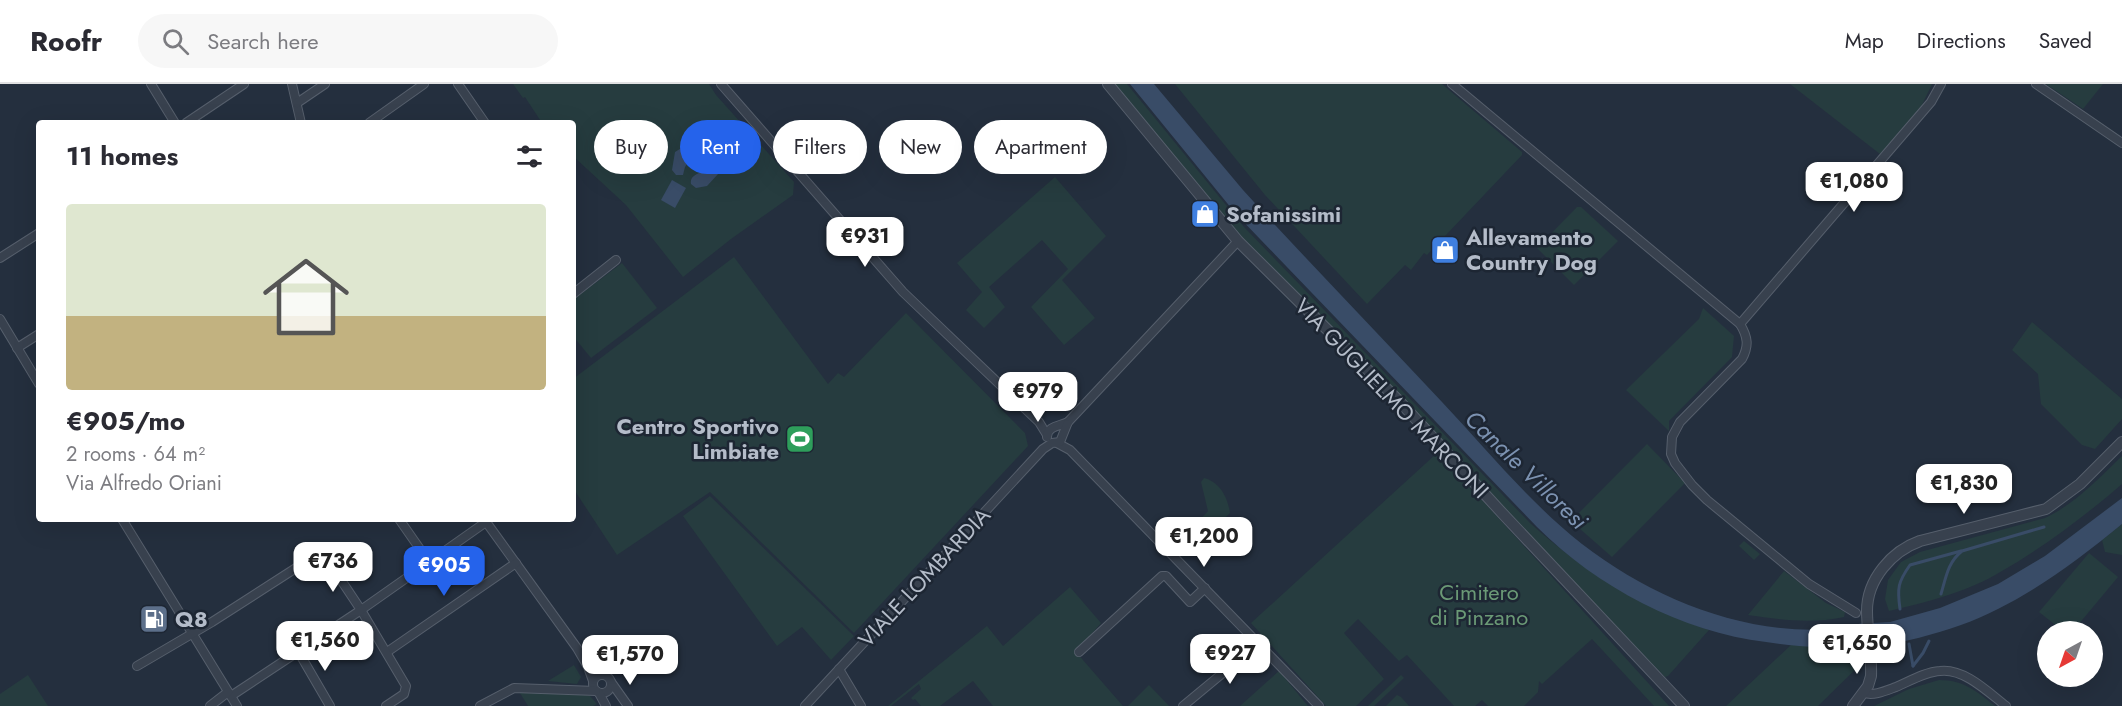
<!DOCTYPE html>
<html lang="en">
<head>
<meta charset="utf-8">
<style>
	body { margin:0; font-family:Jost,sans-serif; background:#f7f7f7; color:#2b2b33; height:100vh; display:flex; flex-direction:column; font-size:22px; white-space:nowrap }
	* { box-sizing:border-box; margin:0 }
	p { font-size:20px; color:#7c7c81 }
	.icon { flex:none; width:33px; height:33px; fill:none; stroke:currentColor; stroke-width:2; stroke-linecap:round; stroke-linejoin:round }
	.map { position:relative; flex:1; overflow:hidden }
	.sheet { position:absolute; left:36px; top:36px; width:540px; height:402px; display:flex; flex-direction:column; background:#fff; border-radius:6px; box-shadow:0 6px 24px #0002 }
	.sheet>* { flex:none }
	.top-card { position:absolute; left:594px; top:36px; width:570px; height:54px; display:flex; gap:12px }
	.needle { width:39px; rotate:220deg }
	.fabs { position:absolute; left:2037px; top:537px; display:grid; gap:12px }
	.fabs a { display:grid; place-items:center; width:66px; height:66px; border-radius:50%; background:#fff; box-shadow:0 6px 24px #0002; font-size:30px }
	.price { position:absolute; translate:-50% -51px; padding:0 14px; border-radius:12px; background:#fff; color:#222; font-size:20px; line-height:39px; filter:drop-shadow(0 2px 3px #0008) }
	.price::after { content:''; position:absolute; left:50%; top:36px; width:18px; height:14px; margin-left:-9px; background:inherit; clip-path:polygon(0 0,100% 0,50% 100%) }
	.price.selected { background:#2563eb; color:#fff }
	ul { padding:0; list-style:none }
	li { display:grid; align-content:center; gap:12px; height:318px; padding:0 30px }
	li span { display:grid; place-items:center; height:186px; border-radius:6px; color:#555 }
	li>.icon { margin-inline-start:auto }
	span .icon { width:108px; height:108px; fill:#fffc; stroke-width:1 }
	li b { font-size:26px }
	h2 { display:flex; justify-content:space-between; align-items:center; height:72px; padding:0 30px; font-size:26px }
	.tag { padding:0 21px; border-radius:27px; background:#fff; box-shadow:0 6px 24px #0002; font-size:21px; line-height:54px }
	.tag.selected { background:#2563eb; color:#fff }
	header { display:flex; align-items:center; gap:36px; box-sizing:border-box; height:84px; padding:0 30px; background:#fff; border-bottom:2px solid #e1e1e2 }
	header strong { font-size:28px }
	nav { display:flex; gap:33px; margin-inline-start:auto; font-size:21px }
	.search { width:420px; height:54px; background:#f7f7f7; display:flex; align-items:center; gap:15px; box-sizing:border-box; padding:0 21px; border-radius:33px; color:#7c7c81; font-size:22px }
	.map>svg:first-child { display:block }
</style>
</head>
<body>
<header>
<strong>Roofr</strong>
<div class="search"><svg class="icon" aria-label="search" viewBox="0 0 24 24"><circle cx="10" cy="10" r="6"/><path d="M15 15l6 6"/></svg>Search here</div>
<nav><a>Map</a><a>Directions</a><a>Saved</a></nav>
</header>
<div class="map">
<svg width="2122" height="622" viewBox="0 0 2122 622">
	<rect width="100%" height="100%" fill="#242f3e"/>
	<g fill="#263c3f">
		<polygon points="513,0 709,0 716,11 794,98 793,111 731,155 683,193 626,121 573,72 573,39 542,39 525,13 523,14"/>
		<path d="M1113,0h14l117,143 286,296c56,50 108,82 179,107l-41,46 -3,1 -417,-431z"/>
		<polygon points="1175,0 1442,0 1522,68 1522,71 1427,171 1424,169 1411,186 1405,181 1367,220 1265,111"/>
		<polygon points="1790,0 1932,0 1922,21 1880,70"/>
		<polygon points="2046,0 2103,0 2083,25"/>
		<polygon points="1055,93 1106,152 1062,196 1095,234 1064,261 1031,223 1068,185 1042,156 989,203 1005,223 984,244 966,226 982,208 957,179"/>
		<polygon points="1577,123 1581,123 1618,157 1574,201 1537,164"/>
		<polygon points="734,173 828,300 838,289 844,293 906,229 1025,349 1028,362 854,549 710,408 617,471 573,404 573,295"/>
		<polygon points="622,179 657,224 591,274 573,252 573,216"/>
		<polygon points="1703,224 1734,252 1732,273 1669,337 1669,347 1626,306 1699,235"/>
		<polygon points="2032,238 2122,315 2122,335 2095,365 2082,361 2041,320 2038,290 2012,266"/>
		<polygon points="1647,360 1685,399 1612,473 1571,437"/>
		<polygon points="1436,370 1484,418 1669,622 1654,622 1592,555 1542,600 1539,597 1538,608 1524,622 1488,622 1482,616 1475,622 1454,622 1407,571 1399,577 1358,535 1344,549 1384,595 1356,622 1326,622 1251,539"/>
		<path d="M2122,372v28c-37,32 -77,62 -120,87 -34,21 -75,31 -113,40l-4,-12 3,-19 13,-18 19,-10 125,-34c30,-14 53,-39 77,-62z"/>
		<path d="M1204,394c16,4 24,20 26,35l-28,27 -4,-2 -2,-14 12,-13 -7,-29z"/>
		<polygon points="710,412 854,552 831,576 802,543 777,562 683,432"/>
		<polygon points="2122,440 2122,471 2105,468 2102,456"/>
		<polygon points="1744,457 1760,470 1754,476 1739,462"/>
		<polygon points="2089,469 2118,493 2073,547 2063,547 2039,528"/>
		<path d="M1784,487l42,32 19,9 -1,5c-32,7 -64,3 -96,-2z"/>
		<polygon points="1070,503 1101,539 1076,568 1123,622 993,622 973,597 940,622 921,622 915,615 913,616 911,614 921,605 919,600 891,622 888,622 987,542 1003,562"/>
		<polygon points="1791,561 1866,563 1866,575 1818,622 1726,622"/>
		<polygon points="574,581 581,593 577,600 548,597"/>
		<polygon points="1279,587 1308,622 1240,622"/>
		<polygon points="28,591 48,622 0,622 0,610"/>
		<polygon points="1401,591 1404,594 1374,622 1368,622"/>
		<path d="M1939,596c25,0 37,11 56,26h-121l35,-17z"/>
		<polygon points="1149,601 1169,622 1128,622"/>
		<polygon points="520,609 581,610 590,612 597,620 593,622 528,622"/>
		<polygon points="1397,611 1401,613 1409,622 1386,622"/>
	</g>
	<g fill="#394c67">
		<path d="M1130,0h24l89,106 33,36c55,59 111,117 166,176 45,48 88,101 140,142 70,54 160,91 249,85 11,-1 21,-4 32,-6l3,24c-15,0 -31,1 -46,0 -18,0 -36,-2 -54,-5 -84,-10 -169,-55 -229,-115l-301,-313z"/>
		<polygon points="691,58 694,59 697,65 685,83 683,91 676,91 672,86 675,68"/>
		<path d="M709,67h4l7,13 -1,9 -12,13 -11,2 -5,-4c-1,-10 8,-9 14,-15l-2,-12z"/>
		<polygon points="672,96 686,104 675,124 661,116"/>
		<path d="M2122,414v26c-49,40 -101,79 -161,101 -27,10 -56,16 -85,23l-3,-25 17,-1 50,-14 58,-24 47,-28z"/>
	</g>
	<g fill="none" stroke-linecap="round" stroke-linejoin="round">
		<g stroke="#394c67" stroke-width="3">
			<path d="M1941,510c5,-17 7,-32 21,-43l82,-24"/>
			<path d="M1900,525c-3,-21 -2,-27 10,-44l51,-14"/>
			<polyline points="1909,560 1913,582"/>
			<polyline points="1913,582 1923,569 1929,557"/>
		</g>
		<g stroke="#565f6c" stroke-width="10">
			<g id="minor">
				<polyline points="151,0 175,39"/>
				<polyline points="292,0 301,39"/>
				<polyline points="458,0 485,39"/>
				<polyline points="721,0 903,208 1039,338 1047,351"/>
				<path d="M1452,0l288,240c8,13 9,22 2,35l-62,63 -8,15 -1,17 4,9 17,22 15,15 102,84 47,29"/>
				<polyline points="2036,0 2122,59"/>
				<polyline points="297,19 325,0"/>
				<polyline points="186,39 244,0"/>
				<polyline points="369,39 424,0"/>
				<polyline points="0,174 39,149"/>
				<polyline points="573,210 616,176"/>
				<polyline points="0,235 39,300"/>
				<polyline points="1740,240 1931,18 1941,0"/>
				<polyline points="17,264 39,250"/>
				<path d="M1047,353c0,-11 13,-11 21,-15"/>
				<polyline points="1057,359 1070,366 1319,622"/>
				<polyline points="122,435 237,622"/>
				<polyline points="399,435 429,478"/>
				<polyline points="484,435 577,564 588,583 593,597"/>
				<polyline points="298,567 330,622"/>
				<polyline points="387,568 516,479"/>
				<polyline points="1079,568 1162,492 1166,492 1190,518 1205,504"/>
				<polyline points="137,582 212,538 313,473 321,473 327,475 361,526 406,602 404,610 386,622"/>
				<polyline points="839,585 861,622"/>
				<circle cx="602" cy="600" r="9"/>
				<polyline points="611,598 628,622"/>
				<polyline points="599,609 606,622"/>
				<path d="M1864,609c10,3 21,-2 32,-6 14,-6 29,-15 44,-16 24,-3 48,21 66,35"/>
				<polyline points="231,612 361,526 486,438"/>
				<polyline points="210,622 228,608"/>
				<polyline points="480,622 514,604 596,607"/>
				<polyline points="805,622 1043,365 1052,359 1060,358 1068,338 1238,157"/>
				<polyline points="1183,622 1259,559"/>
			</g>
		</g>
		<g stroke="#565f6c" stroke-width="12">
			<g id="tertiary">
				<polyline points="1108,0 1238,157 1401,319 1503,430 1684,622"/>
				<path d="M1853,622l15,-20 3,-10c1,-22 -4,-44 -4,-65 0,-32 25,-60 53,-70l126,-32 34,-25 42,-42"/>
			</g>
		</g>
		<use href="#minor" stroke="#38414e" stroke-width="8"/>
		<use href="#tertiary" stroke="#38414e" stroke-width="10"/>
	</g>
	<defs>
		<g id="shop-square" transform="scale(1.5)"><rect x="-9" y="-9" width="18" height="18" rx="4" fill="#3f7fe0" stroke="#1d2633"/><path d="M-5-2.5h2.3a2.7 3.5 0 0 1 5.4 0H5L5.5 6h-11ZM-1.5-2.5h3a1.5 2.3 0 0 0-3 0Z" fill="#fff"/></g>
		<g id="stadium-square" transform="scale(1.5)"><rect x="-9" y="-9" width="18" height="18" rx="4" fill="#2e9e5b" stroke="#1d2633"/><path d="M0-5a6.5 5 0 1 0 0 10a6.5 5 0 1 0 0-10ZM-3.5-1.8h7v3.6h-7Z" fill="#fff"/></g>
		<g id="fuel-square" transform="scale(1.5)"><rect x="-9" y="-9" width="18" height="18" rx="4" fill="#5c6f8a" stroke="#1d2633"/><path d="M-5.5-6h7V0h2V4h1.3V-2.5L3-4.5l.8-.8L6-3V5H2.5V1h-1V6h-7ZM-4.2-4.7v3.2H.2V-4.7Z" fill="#fff"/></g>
	</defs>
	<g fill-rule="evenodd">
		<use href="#shop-square" x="1205" y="130"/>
		<use href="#shop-square" x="1445" y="166"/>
		<use href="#stadium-square" x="800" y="355"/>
		<use href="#fuel-square" x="154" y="535"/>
	</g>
	<g text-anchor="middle" stroke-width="5" stroke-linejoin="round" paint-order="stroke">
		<g font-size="22" font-weight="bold" fill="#b4bcc9" stroke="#1d2633" text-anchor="start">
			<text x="1226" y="138">Sofanissimi</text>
			<text x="1466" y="161">Allevamento<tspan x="1466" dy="25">Country Dog</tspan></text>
			<text x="779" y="350" text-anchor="end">Centro Sportivo<tspan x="779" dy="25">Limbiate</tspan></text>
			<text x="175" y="543">Q8</text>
		</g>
		<g font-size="22" fill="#b4bcc9" stroke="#1d2633">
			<text transform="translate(1392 314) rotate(46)" y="8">VIA GUGLIELMO MARCONI</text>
			<text transform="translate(924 493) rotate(-47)" y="8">VIALE LOMBARDIA</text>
		</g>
		<g font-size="22" fill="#6b9a76" stroke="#1d2633">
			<text x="1479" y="516">Cimitero<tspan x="1479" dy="25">di Pinzano</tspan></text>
		</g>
		<g font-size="24" font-style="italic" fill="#7c92b1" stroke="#1d2633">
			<text transform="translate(1526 386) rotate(44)" y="8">Canale Villoresi</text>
		</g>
	</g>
</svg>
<div class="fabs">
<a><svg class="needle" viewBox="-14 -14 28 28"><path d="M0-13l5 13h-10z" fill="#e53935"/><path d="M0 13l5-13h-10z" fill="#7c7c81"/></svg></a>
</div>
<b class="price" style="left:1854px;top:129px">€1,080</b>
<b class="price" style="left:865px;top:184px">€931</b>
<b class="price" style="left:1038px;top:339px">€979</b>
<b class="price" style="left:1964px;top:431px">€1,830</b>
<b class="price" style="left:1204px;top:484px">€1,200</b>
<b class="price" style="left:333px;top:509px">€736</b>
<b class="price selected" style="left:444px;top:513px">€905</b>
<b class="price" style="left:325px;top:588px">€1,560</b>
<b class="price" style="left:1857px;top:591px">€1,650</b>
<b class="price" style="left:1230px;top:601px">€927</b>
<b class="price" style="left:630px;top:602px">€1,570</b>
<div class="top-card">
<a class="tag">Buy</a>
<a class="tag selected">Rent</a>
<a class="tag">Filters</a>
<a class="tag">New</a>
<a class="tag">Apartment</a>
</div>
<section class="sheet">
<h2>11 homes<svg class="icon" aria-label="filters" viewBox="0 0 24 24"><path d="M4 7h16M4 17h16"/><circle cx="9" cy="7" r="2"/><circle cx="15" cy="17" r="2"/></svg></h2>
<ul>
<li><span style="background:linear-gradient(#dfe7d0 60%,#c2b280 0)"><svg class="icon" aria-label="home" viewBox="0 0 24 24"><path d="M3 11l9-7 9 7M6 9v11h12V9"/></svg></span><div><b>€905/mo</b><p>2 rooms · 64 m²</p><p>Via Alfredo Oriani</p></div></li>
</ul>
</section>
</div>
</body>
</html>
